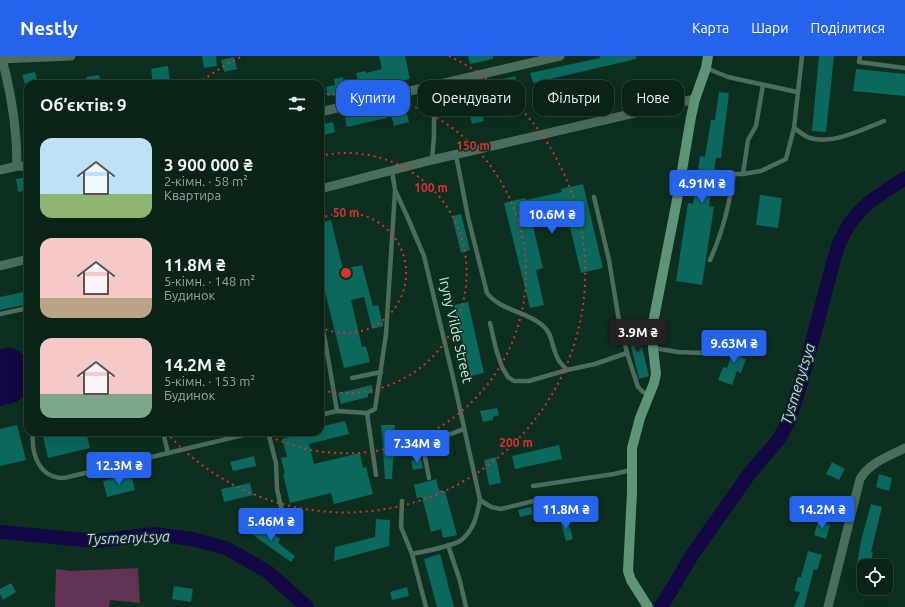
<!DOCTYPE html>
<html lang="uk">
<head>
<meta charset="utf-8">
<style>
	body { margin:0; font-family:Ubuntu,sans-serif; background:#182f24; color:#f1f3f6; height:100vh; display:flex; flex-direction:column; font-size:15px; white-space:nowrap }
	* { box-sizing:border-box; margin:0 }
	p { font-size:13px; color:#99a4a1 }
	.icon { flex:none; width:22px; height:22px; fill:none; stroke:currentColor; stroke-width:2; stroke-linecap:round; stroke-linejoin:round }
	.map { position:relative; flex:1; overflow:hidden }
	.side { position:absolute; left:24px; top:24px; width:300px; height:356px; display:flex; flex-direction:column; background:#0a2317; border-radius:12px; box-shadow:0 4px 16px #0002,0 0 0 1px #2a4036 }
	.side>* { flex:none }
	.hud { position:absolute; left:336px; top:24px; width:380px; height:36px; display:flex; gap:8px }
	.tools { position:absolute; left:857px; top:503px; display:grid; gap:8px }
	.tools a { display:grid; place-items:center; width:36px; height:36px; border-radius:8px; background:#0a2317; box-shadow:0 4px 16px #0002,0 0 0 1px #2a4036; font-size:20px }
	.price { position:absolute; translate:-50% -34px; padding:0 9px; border-radius:4px; background:#2563eb; color:#fff; font-size:13px; line-height:26px; filter:drop-shadow(0 1px 2px #0008) }
	.price::after { content:''; position:absolute; left:50%; top:24px; width:12px; height:9px; margin-left:-6px; background:inherit; clip-path:polygon(0 0,100% 0,50% 100%) }
	.price.active { background:#222; color:#fff }
	ul { padding:0; list-style:none }
	li { display:flex; align-items:center; gap:12px; height:100px; padding:0 16px }
	li span { display:grid; place-items:center; flex:none; width:112px; height:80px; border-radius:12px; color:#555 }
	li>.icon { margin-inline-start:auto }
	span .icon { width:48px; height:48px; fill:#fffc; stroke-width:1 }
	li b { font-size:17px }
	h2 { display:flex; justify-content:space-between; align-items:center; height:48px; padding:0 16px; font-size:17px }
	.tag { padding:0 14px; border-radius:12px; background:#0a2317; box-shadow:0 4px 16px #0002,0 0 0 1px #2a4036; font-size:14px; line-height:36px }
	.tag.active { background:#2563eb; color:#fff }
	header { display:flex; align-items:center; gap:24px; box-sizing:border-box; height:56px; padding:0 20px; background:#2563eb; color:#fff }
	header strong { font-size:19px }
	nav { display:flex; gap:22px; margin-inline-start:auto; font-size:14px }
	.map>svg:first-child { display:block }
</style>
</head>
<body>
<header>
<strong>Nestly</strong>
<nav><a>Карта</a><a>Шари</a><a>Поділитися</a></nav>
</header>
<div class="map">
<svg width="905" height="551" viewBox="0 0 905 551">
	<rect width="100%" height="100%" fill="#0d2f1f"/>
	<polygon fill="#623253" points="138,512 140,547 110,544 109,551 55,551 56,513 71,515"/>
	<polygon fill="#120644" points="8,291 19,295 25,301 28,302 28,337 16,346 0,350 0,294"/>
	<g fill="none" stroke-linecap="round" stroke-linejoin="round">
		<g stroke="#120644" stroke-width="14">
			<polyline points="0,476 96,485 155,478 192,483 226,492 268,516 307,551"/>
			<polyline points="661,551 694,496 750,417 779,383 789,364 802,324 833,207 839,187 849,168 861,154 872,144 905,122"/>
		</g>
	</g>
	<g fill="#0a695c">
		<polygon points="202,0 216,0 217,10 204,12"/>
		<polygon points="379,0 405,0 410,23 360,34 356,17 366,15 366,17 382,13"/>
		<polygon points="468,0 493,0 493,3 470,8"/>
		<polygon points="600,0 636,0 636,3 533,27 530,17 600,2"/>
		<polygon points="819,0 834,0 826,76 812,75"/>
		<polygon points="234,1 237,13 224,16 221,4"/>
		<polygon points="168,10 170,25 153,28 151,13"/>
		<polygon points="856,13 905,18 905,40 853,35"/>
		<polygon points="35,16 38,28 25,28 22,19"/>
		<polygon points="99,19 101,28 88,28 86,21"/>
		<polygon points="515,20 518,31 458,46 456,38 459,38 458,34"/>
		<polygon points="343,21 346,36 333,40 333,39 328,40 326,31 335,29 334,23"/>
		<polygon points="664,28 666,36 653,39 651,31"/>
		<polygon points="595,29 599,44 587,47 583,31"/>
		<polygon points="719,36 729,37 721,102 716,102 709,150 714,151 702,229 676,225 688,147 693,148 700,100 705,101 711,64 715,64"/>
		<polygon points="555,41 557,49 544,52 542,44"/>
		<polygon points="585,42 588,54 565,60 561,45 572,43 572,45"/>
		<polygon points="517,48 519,57 509,60 506,51"/>
		<polygon points="384,52 387,62 347,71 345,62"/>
		<polygon points="406,55 409,66 394,70 391,59"/>
		<polygon points="482,57 484,65 472,68 470,60"/>
		<polygon points="333,66 335,76 320,80 320,69"/>
		<polygon points="28,121 28,134 18,136 16,123"/>
		<polygon points="583,128 603,212 581,217 565,150 530,158 543,212 536,214 544,249 530,252 504,147 525,142 526,144 562,136 561,133"/>
		<polygon points="760,139 782,142 778,172 756,169"/>
		<polygon points="461,158 470,194 461,197 452,160"/>
		<polygon points="331,164 343,213 362,209 373,250 378,249 383,269 383,270 372,273 364,241 351,244 362,291 366,290 370,306 344,312 320,216 320,167"/>
		<polygon points="28,235 28,248 0,254 0,241"/>
		<polygon points="468,246 484,317 471,320 454,249"/>
		<polygon points="637,271 649,320 639,323 627,273"/>
		<polygon points="736,285 746,288 741,302 746,303 741,317 737,315 732,329 718,324 723,311 727,312"/>
		<polygon points="372,329 373,337 368,338 368,341 341,348 338,337"/>
		<polygon points="497,352 499,359 493,361 493,364 483,366 480,355"/>
		<polygon points="345,365 349,378 309,388 314,408 360,397 363,412 366,411 373,438 334,448 331,437 290,447 283,418 285,418 281,402 287,401 282,383 310,376 320,376 320,371"/>
		<polygon points="17,369 26,404 0,410 0,373"/>
		<polygon points="381,369 395,369 392,423 385,423"/>
		<polygon points="42,376 86,376 90,392 48,402"/>
		<polygon points="559,389 562,403 515,413 512,400"/>
		<polygon points="254,400 256,410 233,415 230,406"/>
		<polygon points="496,401 501,427 489,429 484,404"/>
		<polygon points="421,403 423,412 413,414 411,405"/>
		<polygon points="832,406 845,413 839,424 826,418"/>
		<polygon points="131,418 135,434 107,441 103,425"/>
		<polygon points="879,418 892,422 889,435 876,431"/>
		<polygon points="436,423 439,434 445,435 457,479 443,482 441,473 431,476 422,441 417,442 414,429"/>
		<polygon points="250,427 253,439 224,446 221,433"/>
		<polygon points="871,448 882,451 871,496 873,496 870,510 857,508 861,485"/>
		<polygon points="531,451 533,458 520,461 518,454"/>
		<polygon points="567,462 573,483 566,485 560,464"/>
		<polygon points="376,463 390,464 389,490 334,505 335,491 375,481"/>
		<polygon points="818,465 830,469 826,483 814,479"/>
		<polygon points="250,468 269,481 272,477 280,483 278,487 295,500 291,506 246,474"/>
		<polygon points="808,495 822,499 817,514 814,513 804,551 794,551 800,536 794,535 798,521 801,521"/>
		<polygon points="440,498 454,551 437,551 424,503"/>
		<polygon points="11,527 16,536 3,544 0,538 0,533"/>
		<polygon points="174,530 193,533 191,546 172,543"/>
		<polygon points="407,531 409,540 392,544 390,536"/>
	</g>
	<g fill="none" stroke-linecap="round" stroke-linejoin="round">
		<g stroke="#4c6d5b" stroke-width="4.5">
			<polyline points="860,0 859,6 905,12"/>
			<polyline points="706,12 728,21 797,36"/>
			<path d="M794,72c5,3 11,9 16,10 23,7 53,-9 74,-17"/>
			<path d="M456,99l12,62 19,76c13,17 37,18 54,31 12,9 10,21 16,33 2,5 6,9 10,13"/>
			<polyline points="432,104 434,80 434,56 438,43 437,29"/>
			<path d="M392,115l3,19 12,26 17,40 28,117 28,127c-3,15 -6,31 -20,41 -8,5 -38,11 -48,13"/>
			<polyline points="743,118 761,115 786,103 794,72 802,0"/>
			<polyline points="594,141 609,204 618,259 627,297 638,331 643,336 650,338"/>
			<path d="M710,204c13,-28 19,-55 24,-86h9l5,-34 8,-14 7,-41"/>
			<polyline points="0,258 28,252"/>
			<polyline points="320,263 325,284 337,355 367,357 375,353 386,278 395,135"/>
			<polyline points="490,267 496,293 502,311 508,321 514,325 529,325 567,314 595,308 627,297"/>
			<polyline points="654,292 678,296 727,298"/>
			<polyline points="352,322 381,316"/>
			<polyline points="367,357 376,419"/>
			<polyline points="320,359 337,355"/>
			<path d="M33,376c-2,22 6,46 31,46l192,-46"/>
			<polyline points="163,376 168,397"/>
			<polyline points="268,376 276,407 277,433 285,468"/>
			<path d="M429,422l-5,-26c9,-12 26,-18 40,-23"/>
			<polyline points="533,430 614,418 631,414"/>
			<polyline points="480,444 491,451 501,453 546,442"/>
			<polyline points="402,445 401,471 412,498 426,551"/>
			<polyline points="448,489 460,525 466,551"/>
		</g>
		<g stroke="#4c6d5b" stroke-width="9">
			<polyline points="0,3 71,0"/>
			<path d="M2,3c10,37 15,69 15,107"/>
			<polyline points="320,56 560,0"/>
			<polyline points="0,114 17,110 28,111"/>
			<polyline points="320,133 432,104 695,43"/>
			<polyline points="0,210 28,203"/>
			<path d="M828,551l32,-128c9,-16 29,-23 45,-31"/>
		</g>
		<polyline stroke="#5e9478" stroke-width="10" points="648,551 631,524 628,515 632,436 632,392 640,362 654,327 656,318 653,292 653,267 677,144 691,61 695,43 706,12 708,0"/>
	</g>
	<g fill="none" stroke="#d63231" stroke-width="2" stroke-dasharray="2 4">
		<path d="M320 163A60 60 0 1 1 320 271"/>
		<path d="M320 100A120 120 0 1 1 320 334"/>
		<path d="M321 39A180 180 0 1 1 263 377"/>
		<path d="M198 28A240 240 0 0 1 243 0M449 0A240 240 0 1 1 166 376"/>
	</g>
	<g text-anchor="middle" stroke-width="3" stroke-linejoin="round" paint-order="stroke">
		<g font-size="14" fill="#ceeddb" stroke="#0d2f1f">
			<text transform="translate(456 274) rotate(77)" y="5">Iryny Vilde Street</text>
		</g>
		<g font-size="15" font-style="italic" fill="#cacef6" stroke="#0d2f1f">
			<text transform="translate(798 328) rotate(-73)" y="5">Tysmenytsya</text>
			<text transform="translate(128 482) rotate(-2)" y="5">Tysmenytsya</text>
		</g>
	</g>
	<circle cx="346" cy="217" r="6" fill="#d63231" stroke="#0d2f1f" stroke-width="2"/>
	<g font-size="12" text-anchor="middle" font-weight="bold" fill="#d63231" stroke="#0d2f1f" stroke-width="3" stroke-linejoin="round" paint-order="stroke">
		<text x="473" y="94">150 m</text>
		<text x="431" y="136">100 m</text>
		<text x="346" y="161">50 m</text>
		<text x="516" y="391">200 m</text>
	</g>
</svg>
<div class="tools">
<a><svg class="icon" aria-label="locate" viewBox="0 0 24 24"><circle cx="12" cy="12" r="6"/><path d="M12 2v4M12 18v4M2 12h4M18 12h4"/></svg></a>
</div>
<b class="price" style="left:702px;top:148px">4.91M ₴</b>
<b class="price" style="left:552px;top:179px">10.6M ₴</b>
<b class="price active" style="left:638px;top:297px">3.9M ₴</b>
<b class="price" style="left:734px;top:308px">9.63M ₴</b>
<b class="price" style="left:417px;top:408px">7.34M ₴</b>
<b class="price" style="left:119px;top:430px">12.3M ₴</b>
<b class="price" style="left:566px;top:474px">11.8M ₴</b>
<b class="price" style="left:822px;top:474px">14.2M ₴</b>
<b class="price" style="left:271px;top:486px">5.46M ₴</b>
<div class="hud">
<a class="tag active">Купити</a>
<a class="tag">Орендувати</a>
<a class="tag">Фільтри</a>
<a class="tag">Нове</a>
</div>
<section class="side">
<h2>Об’єктів: 9<svg class="icon" aria-label="filters" viewBox="0 0 24 24"><path d="M4 7h16M4 17h16"/><circle cx="9" cy="7" r="2"/><circle cx="15" cy="17" r="2"/></svg></h2>
<ul>
<li><span style="background:linear-gradient(#bfe0f5 70%,#8fb573 0)"><svg class="icon" aria-label="home" viewBox="0 0 24 24"><path d="M3 11l9-7 9 7M6 9v11h12V9"/></svg></span><div><b>3 900 000 ₴</b><p>2-кімн. · 58 m²</p><p>Квартира</p></div></li>
<li><span style="background:linear-gradient(#f6c9c9 75%,#b9a48a 0)"><svg class="icon" aria-label="home" viewBox="0 0 24 24"><path d="M3 11l9-7 9 7M6 9v11h12V9"/></svg></span><div><b>11.8M ₴</b><p>5-кімн. · 148 m²</p><p>Будинок</p></div></li>
<li><span style="background:linear-gradient(#f6c9c9 70%,#7fa58c 0)"><svg class="icon" aria-label="home" viewBox="0 0 24 24"><path d="M3 11l9-7 9 7M6 9v11h12V9"/></svg></span><div><b>14.2M ₴</b><p>5-кімн. · 153 m²</p><p>Будинок</p></div></li>
</ul>
</section>
</div>
</body>
</html>
